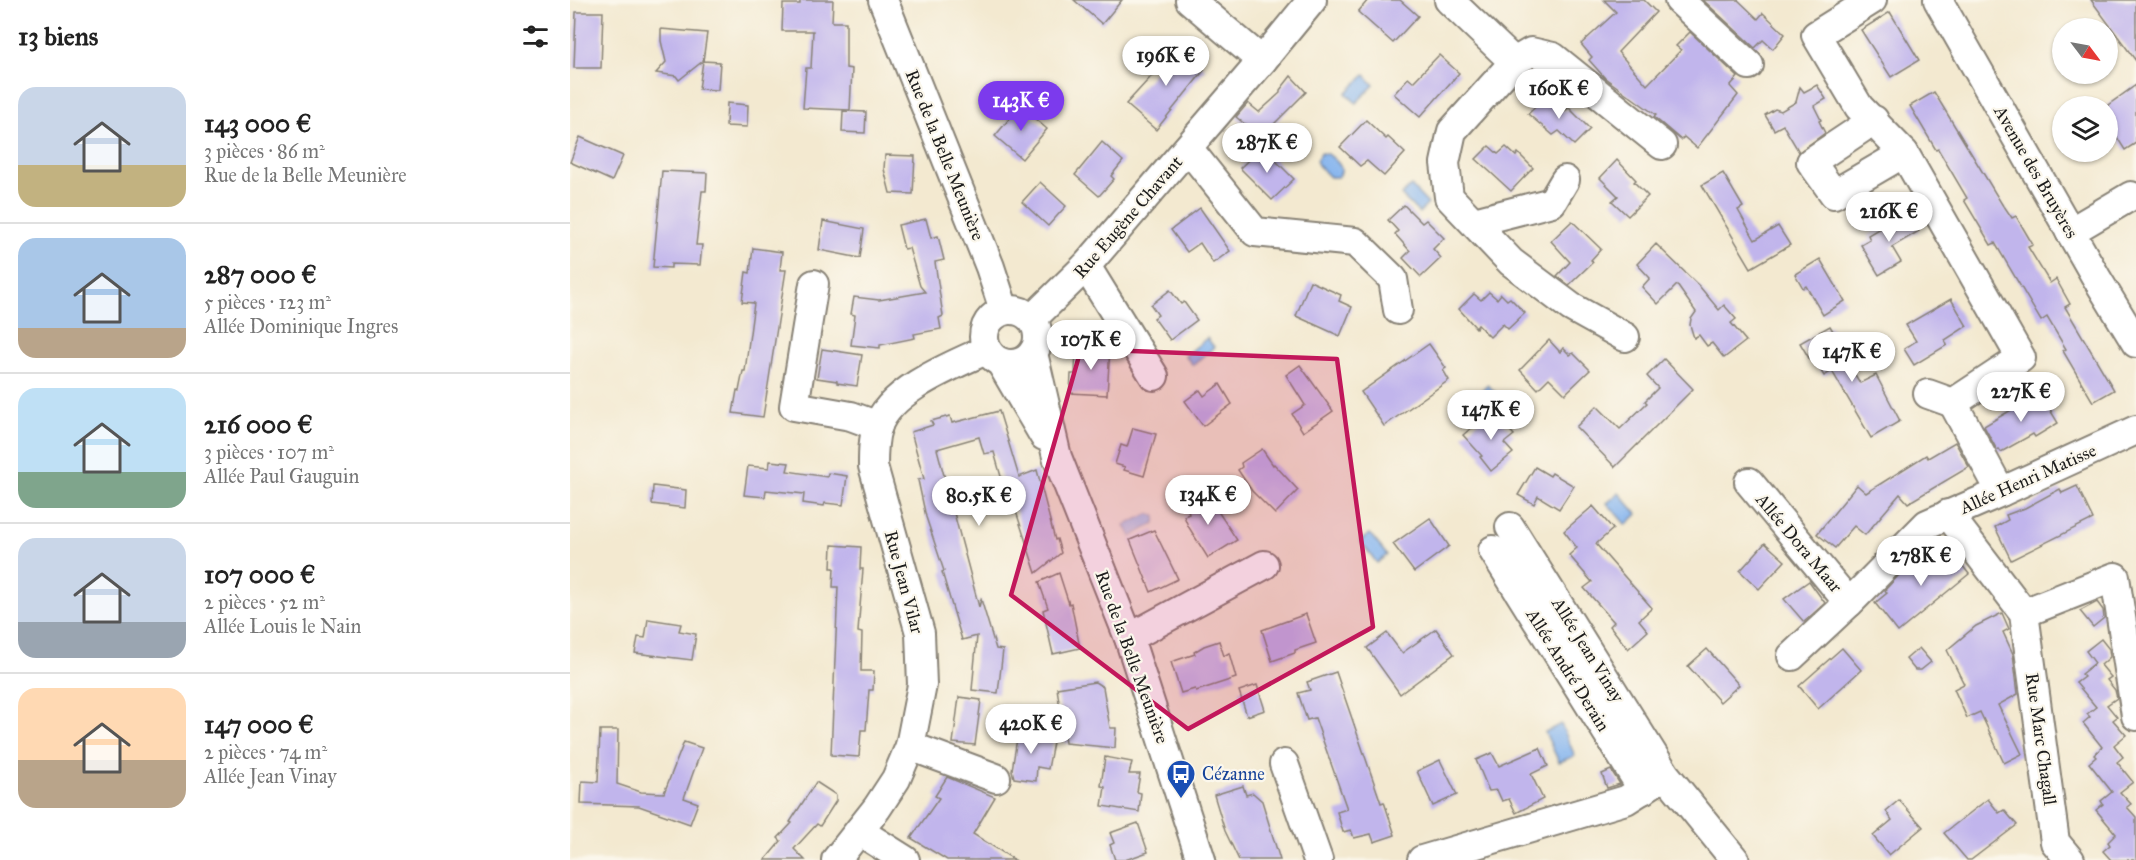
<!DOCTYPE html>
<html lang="fr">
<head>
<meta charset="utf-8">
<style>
	body { margin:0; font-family:"IM FELL Great Primer",serif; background:#f2f2f2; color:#222; height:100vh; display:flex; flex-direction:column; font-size:22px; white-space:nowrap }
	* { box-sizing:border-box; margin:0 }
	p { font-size:20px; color:#767676 }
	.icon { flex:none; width:33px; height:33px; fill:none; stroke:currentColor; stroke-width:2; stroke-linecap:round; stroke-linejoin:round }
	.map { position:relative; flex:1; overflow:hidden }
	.drawer { display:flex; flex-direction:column; background:#fff; width:570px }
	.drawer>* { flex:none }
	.needle { width:39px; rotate:122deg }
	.fabs { position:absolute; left:1482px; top:18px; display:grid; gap:12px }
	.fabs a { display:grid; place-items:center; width:66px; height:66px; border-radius:50%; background:#fff; box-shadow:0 2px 4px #0004; font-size:30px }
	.price { position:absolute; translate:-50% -51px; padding:0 14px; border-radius:21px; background:#fff; color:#222; font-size:20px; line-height:39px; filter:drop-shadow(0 2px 3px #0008) }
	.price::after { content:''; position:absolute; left:50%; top:36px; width:18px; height:14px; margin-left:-9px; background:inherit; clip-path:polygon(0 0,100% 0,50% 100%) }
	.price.active { background:#7c3aed; color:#fff }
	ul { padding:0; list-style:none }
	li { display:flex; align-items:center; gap:18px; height:150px; padding:0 18px }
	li+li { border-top:2px solid #e0e0e0 }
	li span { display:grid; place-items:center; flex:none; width:168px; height:120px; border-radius:18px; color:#555 }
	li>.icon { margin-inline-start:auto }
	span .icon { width:72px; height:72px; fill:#fffc; stroke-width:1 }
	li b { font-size:26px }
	h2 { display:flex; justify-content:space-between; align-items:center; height:72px; padding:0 18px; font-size:26px }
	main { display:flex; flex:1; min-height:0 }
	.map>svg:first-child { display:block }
</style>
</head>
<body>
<main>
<section class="drawer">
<h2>13 biens<svg class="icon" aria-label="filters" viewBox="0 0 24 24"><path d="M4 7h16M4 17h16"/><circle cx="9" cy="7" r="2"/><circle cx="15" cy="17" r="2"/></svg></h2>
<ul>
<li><span style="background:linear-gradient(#c9d6e8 65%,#c2b280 0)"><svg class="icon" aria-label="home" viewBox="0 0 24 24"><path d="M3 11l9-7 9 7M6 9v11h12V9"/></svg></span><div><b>143 000 €</b><p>3 pièces · 86 m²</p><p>Rue de la Belle Meunière</p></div></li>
<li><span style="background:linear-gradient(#a9c7e8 75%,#b9a48a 0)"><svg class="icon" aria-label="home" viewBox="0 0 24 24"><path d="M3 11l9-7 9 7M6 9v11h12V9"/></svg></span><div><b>287 000 €</b><p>5 pièces · 123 m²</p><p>Allée Dominique Ingres</p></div></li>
<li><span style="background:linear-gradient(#bfe0f5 70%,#7fa58c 0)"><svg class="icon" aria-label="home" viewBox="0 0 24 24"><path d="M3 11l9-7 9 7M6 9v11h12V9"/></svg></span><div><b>216 000 €</b><p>3 pièces · 107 m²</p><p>Allée Paul Gauguin</p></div></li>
<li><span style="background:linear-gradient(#c9d6e8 70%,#9aa5b1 0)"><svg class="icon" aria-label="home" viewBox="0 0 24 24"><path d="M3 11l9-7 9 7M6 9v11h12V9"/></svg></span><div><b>107 000 €</b><p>2 pièces · 52 m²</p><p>Allée Louis le Nain</p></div></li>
<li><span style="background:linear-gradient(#ffd9b3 60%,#b9a48a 0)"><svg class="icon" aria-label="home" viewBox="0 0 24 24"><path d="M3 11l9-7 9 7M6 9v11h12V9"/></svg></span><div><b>147 000 €</b><p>2 pièces · 74 m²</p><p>Allée Jean Vinay</p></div></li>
</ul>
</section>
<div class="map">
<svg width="1566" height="860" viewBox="0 0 1566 860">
	<rect width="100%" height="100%" fill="#fbf7ec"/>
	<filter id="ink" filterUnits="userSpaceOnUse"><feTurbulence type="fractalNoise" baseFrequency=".0167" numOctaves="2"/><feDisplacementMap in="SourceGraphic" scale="12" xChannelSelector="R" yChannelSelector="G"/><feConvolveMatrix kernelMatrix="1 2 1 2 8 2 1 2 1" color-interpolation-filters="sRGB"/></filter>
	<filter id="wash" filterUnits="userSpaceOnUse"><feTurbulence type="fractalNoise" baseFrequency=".008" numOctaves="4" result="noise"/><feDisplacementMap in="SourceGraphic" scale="24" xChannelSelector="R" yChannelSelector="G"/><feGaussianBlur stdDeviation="1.35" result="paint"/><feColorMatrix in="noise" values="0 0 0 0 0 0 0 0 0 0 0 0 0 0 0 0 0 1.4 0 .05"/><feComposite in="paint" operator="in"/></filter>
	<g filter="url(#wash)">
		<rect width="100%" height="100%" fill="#f3e9d0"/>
		<g fill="#83b3ee" stroke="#506885" stroke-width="1.5">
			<polygon points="795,75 804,85 786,103 776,93"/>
			<path d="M751,153l7,1c7,6 19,14 10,23h-8l-12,-12 -2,-5z"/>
			<polygon points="841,186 858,204 849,213 831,195"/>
			<polygon points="637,338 644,347 623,365 615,356"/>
			<polygon points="918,385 929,397 902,419 892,407"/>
			<polygon points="1049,493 1067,514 1056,525 1037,503"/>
			<polygon points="578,514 586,516 585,523 561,537 555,525"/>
			<polygon points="800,534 817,555 807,563 790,541"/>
			<polygon points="991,724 1005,756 989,762 975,732"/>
		</g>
		<g id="blocks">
			<g fill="#c1b5ec">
				<polygon points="230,0 263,0 262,22 276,22 276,68 282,69 280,110 233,108 236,68 241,68 243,31 212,31 213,4 230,4"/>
				<polygon points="504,0 552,0 532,24"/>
				<polygon points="798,0 830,0 848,16 823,43 788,12"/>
				<polygon points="1034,0 1074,0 1086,12 1048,52 1077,85 1111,50 1106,46 1120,32 1168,77 1160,86 1168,95 1127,148 1114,137 1111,140 1104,134 1084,117 1086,115 1035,78 1019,60 1022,57 1011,44 1046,12"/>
				<polygon points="1133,0 1168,0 1188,19 1193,13 1215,34 1203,49 1193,40 1185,48"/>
				<polygon points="1521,0 1566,0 1566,61"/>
				<polygon points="6,12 33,12 31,68 4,68"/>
				<polygon points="1320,12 1349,60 1321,77 1291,30"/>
				<polygon points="91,29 137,33 133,61 150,62 148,90 129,89 133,61 109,80 106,76 86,73 96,62 91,41"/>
				<polygon points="605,44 635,69 586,130 556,104 590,67 587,65"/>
				<polygon points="869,55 889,73 850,117 824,94 838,78 843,82"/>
				<polygon points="721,76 736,92 691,137 666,117 678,103 689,112 710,93 710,90"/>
				<polygon points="1247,85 1256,99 1244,106 1251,120 1249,121 1255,133 1229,152 1213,125 1204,130 1195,115 1205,109 1211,111 1226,102 1230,87 1234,92"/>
				<polygon points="1566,85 1566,143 1555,150 1538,123 1538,105"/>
				<polygon points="1364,92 1433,206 1434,206 1442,218 1446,216 1463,245 1458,247 1480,283 1486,279 1500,304 1495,307 1544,390 1523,402 1493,351 1496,349 1477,317 1471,321 1425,243 1421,245 1394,200 1397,198 1368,149 1366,150 1340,106"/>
				<polygon points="978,95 994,111 999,108 1020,129 1004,145 989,131 983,135 958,114"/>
				<polygon points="157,103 178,105 177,127 156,126"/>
				<polygon points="450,106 477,129 452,159 425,136"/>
				<polygon points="273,111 296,112 295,133 272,132"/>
				<polygon points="796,120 816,139 818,137 835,153 814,176 797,161 790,166 770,147"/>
				<polygon points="10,137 53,156 42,181 0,162"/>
				<polygon points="532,142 553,161 541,176 544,179 529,196 505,175"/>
				<polygon points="919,146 928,154 936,147 946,156 948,153 963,168 941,191 906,159"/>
				<polygon points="692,147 724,179 702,200 670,168"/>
				<polygon points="315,155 345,156 343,194 320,193 314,169"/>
				<polygon points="1047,160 1066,180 1064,182 1078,196 1058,216 1042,201 1048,196 1030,178"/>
				<polygon points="92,171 137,173 136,191 132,191 126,245 132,245 130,265 101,264 101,268 83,267"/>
				<polygon points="1153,173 1173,207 1168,210 1185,240 1208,226 1220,245 1181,268 1132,185"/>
				<polygon points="470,182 496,206 478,226 452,202"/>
				<polygon points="834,205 852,223 856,220 874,238 863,249 871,258 851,277 833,258 840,251 825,234 828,231 818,220"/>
				<polygon points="630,208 660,251 643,263 630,243 617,252 601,230"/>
				<polygon points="1337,212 1349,231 1322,247 1331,262 1309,275 1291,245 1300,240 1298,235"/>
				<polygon points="356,219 361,238 368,236 374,260 365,262 373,316 369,318 371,329 344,334 345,338 310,345 310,348 281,345 285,315 281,314 284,297 309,300 355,292 350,286 339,248 334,249 328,225"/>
				<polygon points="253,221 294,229 290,258 249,250"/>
				<polygon points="1002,221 1031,249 1021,260 1023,262 999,285 987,276 1000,262 981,241"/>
				<polygon points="1086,244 1130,287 1149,310 1154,305 1166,319 1161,323 1176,341 1154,358 1142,343 1137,346 1129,335 1124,338 1120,325 1121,319 1126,312 1107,285 1088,304 1072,287 1080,278 1067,264"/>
				<polygon points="183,248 212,252 210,270 216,270 193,417 163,413 167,390 169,391 173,371 175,371 184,303 172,302 176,272 180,273"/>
				<polygon points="1250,259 1275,301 1253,315 1236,286 1233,288 1225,274"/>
				<polygon points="740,281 771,295 769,301 782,307 770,336 726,316"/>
				<polygon points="600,290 611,304 614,302 627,320 600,340 584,318 588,315 581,305"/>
				<polygon points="919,292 927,299 931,294 937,300 940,298 955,313 938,329 933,324 920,337 908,325 906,328 889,309 904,294 911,300"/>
				<polygon points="1381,299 1397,326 1375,340 1377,345 1344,365 1334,349 1346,341 1336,325"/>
				<polygon points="1260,326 1273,348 1270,350 1290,383 1306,375 1330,421 1301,438 1262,371 1254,376 1243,358 1240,360 1230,343"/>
				<polygon points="979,340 990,352 993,348 1000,355 1003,353 1020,370 995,394 979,378 968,389 950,370"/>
				<polygon points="859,344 876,368 873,370 879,380 814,426 791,392"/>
				<polygon points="506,346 540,348 537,395 500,393 501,374 505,374"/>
				<polygon points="252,349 292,355 287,386 267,383 267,381 247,378"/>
				<polygon points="1094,359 1123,389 1045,467 1006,427 1027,406 1050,429 1077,403 1075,401 1088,388 1077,376"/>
				<polygon points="730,365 763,411 733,432 722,414 735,405 716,375"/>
				<polygon points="650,384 662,404 633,426 615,401 630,390 634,396"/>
				<polygon points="1470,393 1488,423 1465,437 1463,434 1431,452 1429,449 1427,450 1414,426"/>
				<polygon points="429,411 449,477 467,470 485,540 487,539 491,553 466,573 442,499 438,501 424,452 414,454 409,437 367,449 409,607 411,599 426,649 433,650 428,693 402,690 407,636 392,640 372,572 374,571 356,517 348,480 354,479 341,432 363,425 361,421 380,416 382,423"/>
				<polygon points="926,415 944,435 934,443 943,453 921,471 910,457 912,456 893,435 913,418 917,423"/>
				<polygon points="563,428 586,434 574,476 554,470 555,467 545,464 551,445 557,447"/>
				<polygon points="1385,442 1399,467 1338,503 1330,494 1295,535 1284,526 1265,548 1247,534 1287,485 1296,493 1356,455 1358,458"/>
				<polygon points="692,449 703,465 704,464 728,490 705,514 682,491 668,470 672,467 671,463"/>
				<polygon points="200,461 219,463 217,471 257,477 258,473 277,476 273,505 255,503 254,506 233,503 234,494 196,490 195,497 174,495 178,466 199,468"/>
				<polygon points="965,467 980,476 982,473 1004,486 989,509 968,496 964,504 948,495"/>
				<polygon points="83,486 116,490 115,508 82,504"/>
				<polygon points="1507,486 1523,519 1441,560 1425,527 1438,520 1436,515 1455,508 1490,489 1492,493"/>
				<polygon points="640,493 645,507 667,540 638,558 618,526 614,516 619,514 616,502"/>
				<polygon points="1023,506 1043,529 1026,544 1082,608 1069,620 1078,631 1058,649 1040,626 1044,622 1014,588 1022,582 999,555 1007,548 994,531"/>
				<polygon points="860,518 879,546 844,572 823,544"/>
				<polygon points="584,530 608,579 581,592 560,540"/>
				<polygon points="1195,543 1215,561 1189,589 1170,571"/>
				<polygon points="262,545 291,547 290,569 293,569 288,632 292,633 291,671 304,671 303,690 299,690 296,730 291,730 289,757 261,755 268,587 263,587 264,568 261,568"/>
				<polygon points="1377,546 1399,574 1328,632 1305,603 1317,593 1315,590 1329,575 1361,552 1364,556"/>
				<polygon points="489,573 499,604 501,603 510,648 483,654 473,610 478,608 469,582"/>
				<polygon points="1239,581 1255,603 1234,622 1214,599"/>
				<polygon points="1527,602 1533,610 1534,618 1523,627 1510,611"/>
				<polygon points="1432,613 1439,629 1433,632 1443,654 1448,694 1428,705 1452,754 1434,763 1410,712 1397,718 1384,689 1394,684 1377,650 1406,626"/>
				<polygon points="736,614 746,643 725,650 725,653 702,661 692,630"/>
				<polygon points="78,619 111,624 109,631 126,634 122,660 65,653 68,637 75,638"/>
				<polygon points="866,629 884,654 830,694 797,648 817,633 832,653"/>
				<polygon points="1531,639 1539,649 1540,657 1531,665 1541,677 1537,680 1545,690 1547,698 1537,705 1547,717 1543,720 1556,735 1544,745 1553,757 1547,762 1563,782 1550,792 1561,804 1557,807 1566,817 1566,860 1541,860 1533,851 1540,845 1538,842 1546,834 1526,810 1533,804 1531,801 1542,792 1519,763 1526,757 1524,755 1532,747 1513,723 1520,717 1517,714 1526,707 1506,683 1514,677 1511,674 1525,663 1516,651"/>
				<polygon points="649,641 654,656 659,653 666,678 626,691 625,689 611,693 601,662 625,654 624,652 634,646"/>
				<polygon points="1272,648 1291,670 1248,709 1229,686"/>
				<polygon points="1349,648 1361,662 1351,670 1345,670 1336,659"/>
				<polygon points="1137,649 1169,685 1150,702 1118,666"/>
				<polygon points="766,672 811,803 814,802 825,835 804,842 801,834 784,838 781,830 773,832 767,812 777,809 745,718 737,720 728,693 740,690 737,682"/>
				<polygon points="525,682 533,687 540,728 546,728 545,748 495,743 487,688"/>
				<polygon points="687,685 695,710 677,716 669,691"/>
				<polygon points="389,697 411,700 405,745 383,743"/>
				<polygon points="30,730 48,730 47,784 71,792 94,793 114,742 132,748 114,798 128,803 120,824 69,806 11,804 12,781 28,782"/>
				<polygon points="448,732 484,737 478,769 467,767 466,781 444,778 442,770"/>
				<polygon points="970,748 978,766 961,774 973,799 946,813 939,799 932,801 927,790 919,791 906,760 922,753 929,766"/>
				<polygon points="535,757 562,762 559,774 570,774 567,792 571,793 569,812 532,806 535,787 531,786"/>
				<polygon points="870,760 887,795 863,806 847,771"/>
				<polygon points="1041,770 1050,784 1037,788 1032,774"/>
				<polygon points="377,777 425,797 403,834 445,860 377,860 341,838 369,798 365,796"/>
				<polygon points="246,782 266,795 266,801 250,826 247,824 224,849 235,860 195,860 211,841 208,838 222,823 220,822"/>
				<polygon points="673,786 676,795 683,793 692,801 710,860 669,860 655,831 644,795"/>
				<polygon points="1418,799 1429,813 1434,810 1447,825 1401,860 1397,860 1374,833"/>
				<polygon points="1329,800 1353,827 1319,855 1303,836 1322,820 1316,811"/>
				<polygon points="568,823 578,852 555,860 545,860 540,845 544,843 540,833"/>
			</g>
		</g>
	</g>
	<g filter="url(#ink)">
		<use href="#blocks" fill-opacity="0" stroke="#888276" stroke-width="1.5"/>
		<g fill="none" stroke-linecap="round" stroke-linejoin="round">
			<g stroke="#888276" stroke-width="32">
				<g id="minor">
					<polyline points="313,0 420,267 434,310"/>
					<polyline points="620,0 692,61"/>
					<polyline points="879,0 944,62 882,131 875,163 879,197 941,262 1001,307 1055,337"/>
					<polyline points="1109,0 1179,65"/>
					<polyline points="1302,0 1246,35 1289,107 1334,153 1451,358 1383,403 1358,394"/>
					<polyline points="1368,0 1526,277 1566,343"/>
					<polyline points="944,62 961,52 983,57 1092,145"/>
					<polyline points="1304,120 1241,162 1264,194 1334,153"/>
					<polyline points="618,148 685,232 785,242 823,279 828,310"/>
					<polyline points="904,222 982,202 995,180"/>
					<polyline points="1500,232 1561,196"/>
					<polyline points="516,266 584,376"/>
					<polyline points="244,284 224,406 281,416 308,426"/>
					<circle cx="441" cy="337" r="27"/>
					<polyline points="462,319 516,266 692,61 742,0"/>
					<polyline points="463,353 487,457 559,638 631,860"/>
					<polyline points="431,363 474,436"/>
					<polyline points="1383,403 1431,492"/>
					<polyline points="1179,482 1279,603"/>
					<polyline points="1378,514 1454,613 1485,842 1500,860"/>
					<polyline points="940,527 1095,774 1165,860"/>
					<polyline points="923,550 1073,790"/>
					<polyline points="1454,613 1545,577 1566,716"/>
					<polyline points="559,638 694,565"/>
					<polyline points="1222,656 1283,599 1357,524 1431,492 1566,430"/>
					<polyline points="340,746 426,778"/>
					<polyline points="714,764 748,860"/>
					<polyline points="289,831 335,860"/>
					<path d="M266,860l41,-52 19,-29 14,-33 12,-61 -2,-52 -47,-167c0,-13 0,-26 4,-38 12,-38 76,-63 109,-78"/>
					<polyline points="852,860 1056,800 1089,779"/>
				</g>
			</g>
			<use href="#minor" stroke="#fff" stroke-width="28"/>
		</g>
	</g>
	<path fill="#c2185b" fill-opacity="0.2" stroke="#c2185b" stroke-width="4.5" stroke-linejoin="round" d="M511,349l256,10 36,268 -185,102 -177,-134z"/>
	<defs>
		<g id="bus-pin" transform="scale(1.5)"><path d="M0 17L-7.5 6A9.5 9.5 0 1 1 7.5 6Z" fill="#1a4fb4" stroke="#fbf7ec"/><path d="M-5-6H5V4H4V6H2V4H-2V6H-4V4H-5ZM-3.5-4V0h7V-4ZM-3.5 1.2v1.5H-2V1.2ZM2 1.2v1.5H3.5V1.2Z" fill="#fff"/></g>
	</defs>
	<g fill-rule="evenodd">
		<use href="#bus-pin" x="611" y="774"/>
	</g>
	<g text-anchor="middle" stroke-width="4.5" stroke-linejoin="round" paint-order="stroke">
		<g font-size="18" fill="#1c1c1c" stroke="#fbf7ec">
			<text transform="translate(375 155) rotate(68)" y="6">Rue de la Belle Meunière</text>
			<text transform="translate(1466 172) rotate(60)" y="6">Avenue des Bruyères</text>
			<text transform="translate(558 217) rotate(-49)" y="6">Rue Eugène Chavant</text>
			<text transform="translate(1458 479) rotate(-24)" y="6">Allée Henri Matisse</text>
			<text transform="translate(1229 543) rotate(50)" y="6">Allée Dora Maar</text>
			<text transform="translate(334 582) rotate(75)" y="6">Rue Jean Vilar</text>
			<text transform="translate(1018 650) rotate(58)" y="6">Allée Jean Vinay</text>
			<text transform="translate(562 657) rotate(70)" y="6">Rue de la Belle Meunière</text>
			<text transform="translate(998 670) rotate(58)" y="6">Allée André Derain</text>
			<text transform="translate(1471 739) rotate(82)" y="6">Rue Marc Chagall</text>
		</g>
		<g font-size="18" fill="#164399" stroke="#fbf7ec" text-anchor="start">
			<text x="632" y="780">Cézanne</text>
		</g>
	</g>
</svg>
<div class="fabs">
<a><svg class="needle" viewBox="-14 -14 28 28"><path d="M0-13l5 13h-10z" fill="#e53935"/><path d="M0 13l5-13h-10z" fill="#767676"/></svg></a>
<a><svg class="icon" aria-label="layers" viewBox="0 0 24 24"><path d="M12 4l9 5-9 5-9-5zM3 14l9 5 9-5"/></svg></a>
</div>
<b class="price" style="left:596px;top:87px">196K €</b>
<b class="price" style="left:989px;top:120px">160K €</b>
<b class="price active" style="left:451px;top:132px">143K €</b>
<b class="price" style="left:697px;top:174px">287K €</b>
<b class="price" style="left:1319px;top:243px">216K €</b>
<b class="price" style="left:521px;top:371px">107K €</b>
<b class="price" style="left:1282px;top:383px">147K €</b>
<b class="price" style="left:1451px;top:423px">227K €</b>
<b class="price" style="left:921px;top:441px">147K €</b>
<b class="price" style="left:638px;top:526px">134K €</b>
<b class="price" style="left:409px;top:527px">80.5K €</b>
<b class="price" style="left:1351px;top:587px">278K €</b>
<b class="price" style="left:461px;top:755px">420K €</b>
</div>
</main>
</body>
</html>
